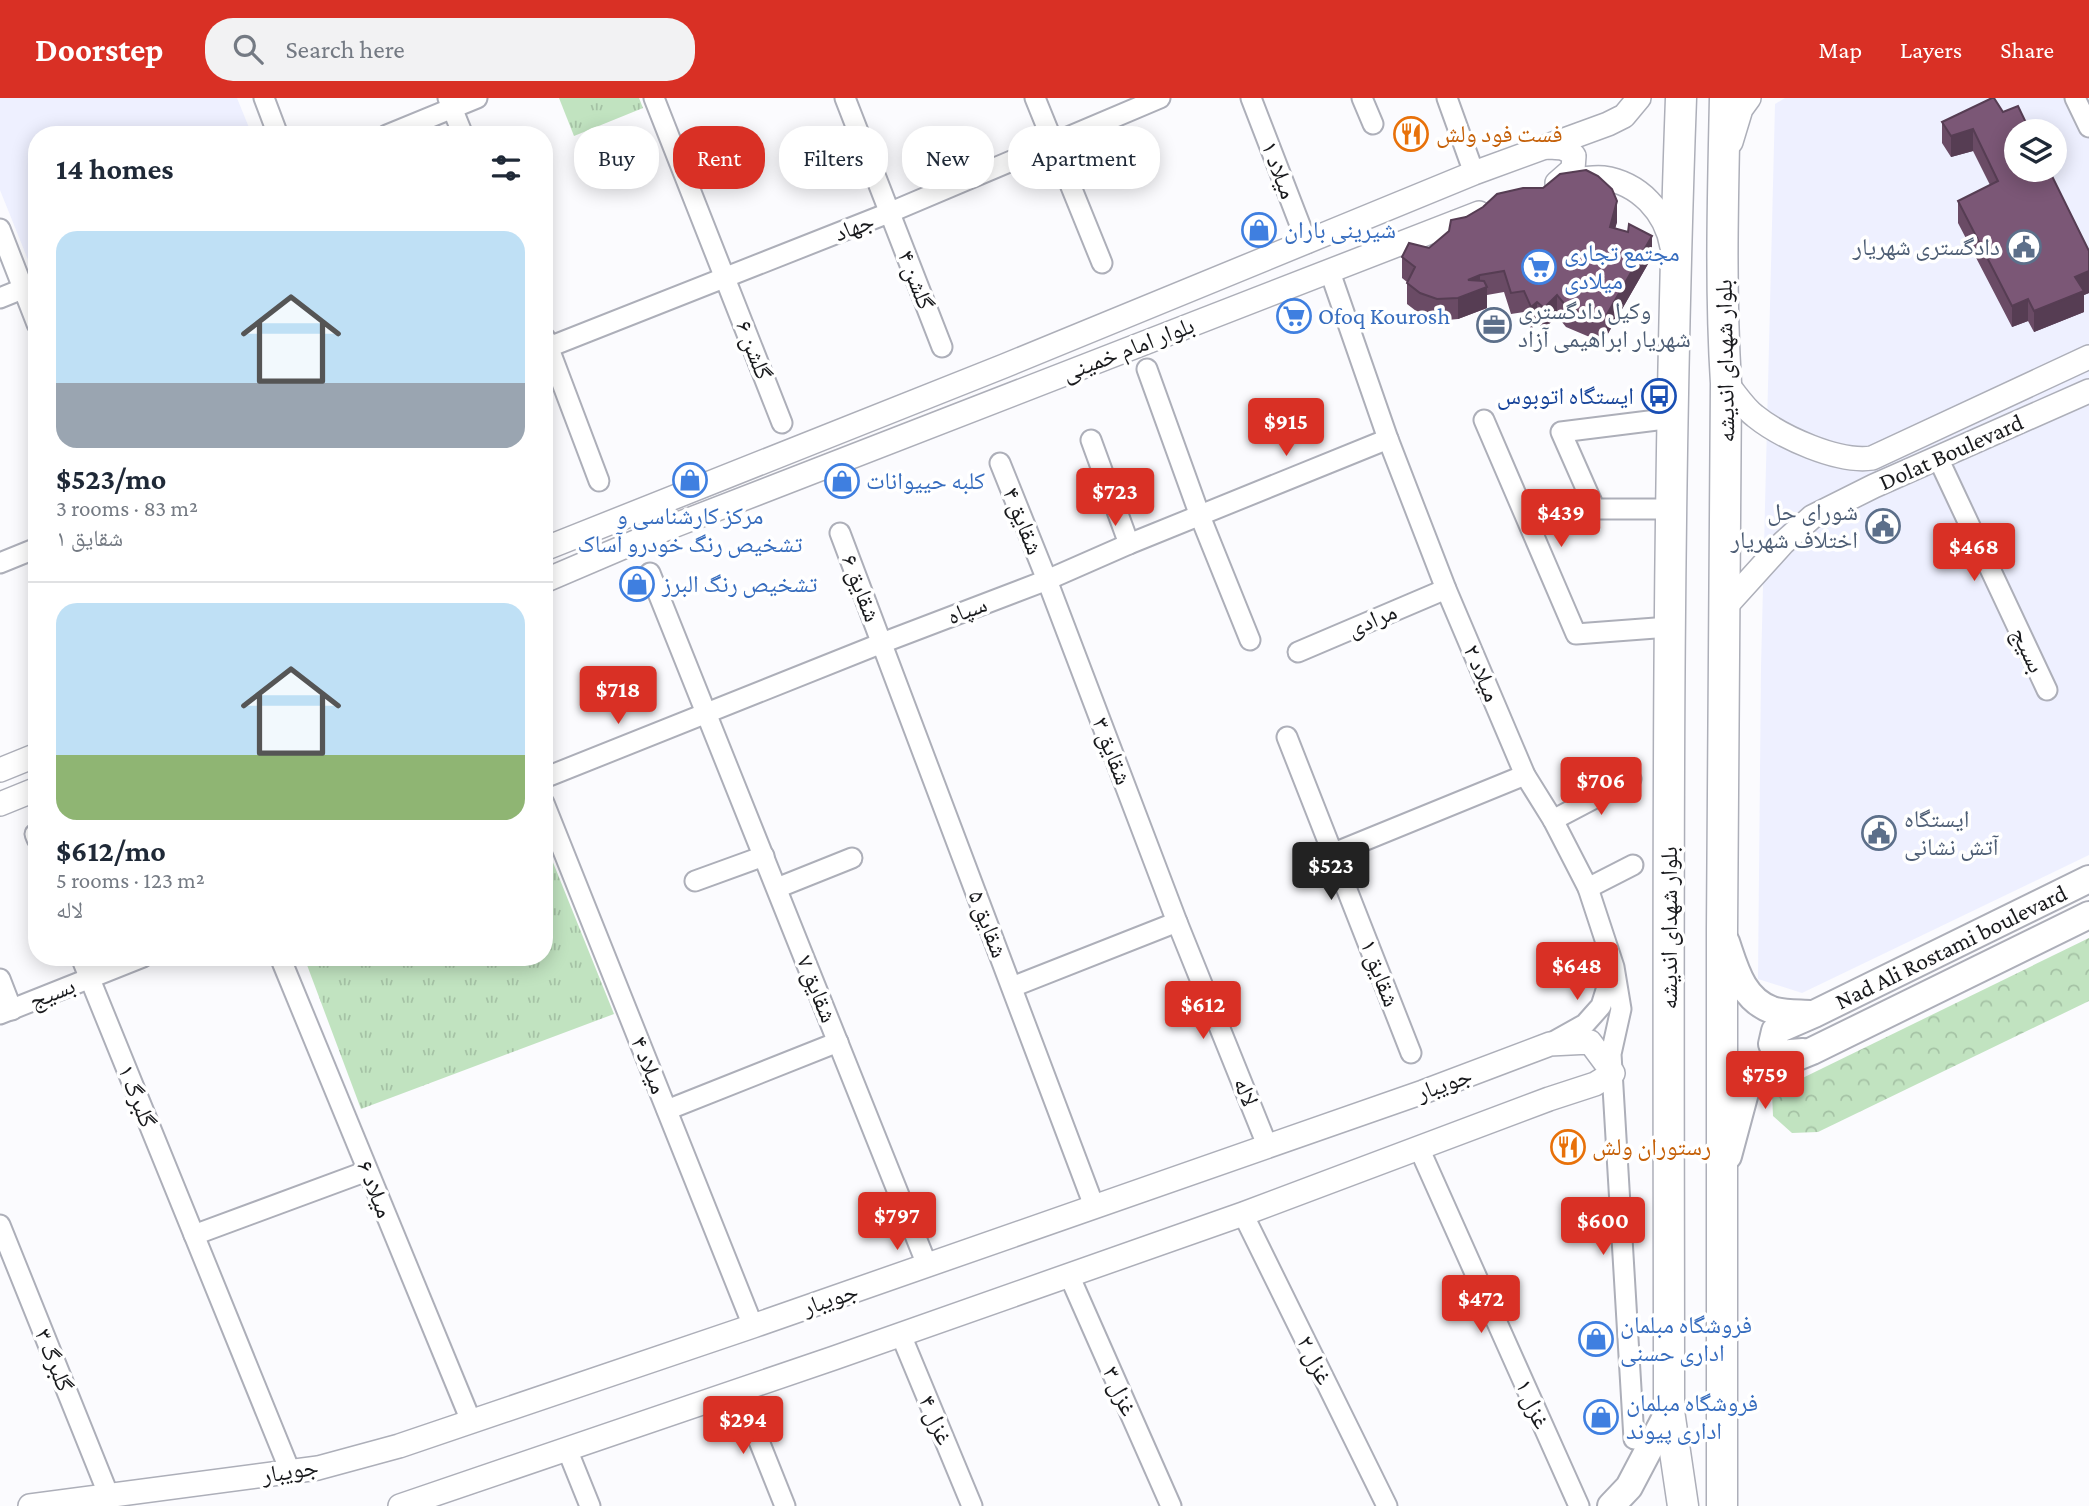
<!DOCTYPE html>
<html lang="en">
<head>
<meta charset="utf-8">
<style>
	body { margin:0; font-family:"Crimson Pro","Noto Naskh Arabic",serif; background:#f2f2f3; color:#1f2937; height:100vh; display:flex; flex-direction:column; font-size:26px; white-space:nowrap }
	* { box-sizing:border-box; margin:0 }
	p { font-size:23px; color:#747a83 }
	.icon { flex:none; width:38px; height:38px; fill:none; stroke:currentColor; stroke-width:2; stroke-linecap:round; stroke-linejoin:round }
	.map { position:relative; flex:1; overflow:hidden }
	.drawer { position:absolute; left:28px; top:28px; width:525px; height:840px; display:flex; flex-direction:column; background:#fff; border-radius:28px; box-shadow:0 4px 18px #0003 }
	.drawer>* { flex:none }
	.hud { position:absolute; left:574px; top:28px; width:665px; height:63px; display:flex; gap:14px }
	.tools { position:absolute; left:2004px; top:21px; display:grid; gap:14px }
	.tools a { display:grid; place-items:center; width:63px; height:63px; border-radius:50%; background:#fff; box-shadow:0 4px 18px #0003; font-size:35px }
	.price { position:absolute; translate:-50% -60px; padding:0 16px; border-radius:7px; background:#d93025; color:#fff; font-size:23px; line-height:46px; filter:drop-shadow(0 2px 4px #0008) }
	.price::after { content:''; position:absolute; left:50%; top:42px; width:21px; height:16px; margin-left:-10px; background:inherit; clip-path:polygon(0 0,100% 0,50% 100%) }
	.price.current { background:#222; color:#fff }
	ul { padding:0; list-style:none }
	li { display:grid; align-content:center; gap:14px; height:371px; padding:0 28px }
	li+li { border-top:2px solid #e0e1e3 }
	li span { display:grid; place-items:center; height:217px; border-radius:21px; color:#555 }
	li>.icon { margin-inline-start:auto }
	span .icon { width:126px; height:126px; fill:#fffc; stroke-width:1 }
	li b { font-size:30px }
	h2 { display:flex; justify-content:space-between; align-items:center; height:84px; padding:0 28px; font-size:30px }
	.pill { padding:0 24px; border-radius:28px; background:#fff; box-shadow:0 4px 18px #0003; font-size:24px; line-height:63px }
	.pill.current { background:#d93025; color:#fff }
	header { display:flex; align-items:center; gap:42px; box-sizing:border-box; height:98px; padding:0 35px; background:#d93025; color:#fff }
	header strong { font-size:33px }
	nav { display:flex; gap:38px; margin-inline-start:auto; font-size:24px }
	.search { width:490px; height:63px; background:#f2f2f3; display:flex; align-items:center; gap:18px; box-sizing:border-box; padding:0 24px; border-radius:28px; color:#747a83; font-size:26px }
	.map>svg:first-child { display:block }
</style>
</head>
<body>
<header>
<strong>Doorstep</strong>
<div class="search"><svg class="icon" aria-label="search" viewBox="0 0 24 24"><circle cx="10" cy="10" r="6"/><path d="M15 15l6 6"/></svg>Search here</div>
<nav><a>Map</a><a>Layers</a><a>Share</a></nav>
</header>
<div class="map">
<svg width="2089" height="1408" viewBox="0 0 2089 1408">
	<defs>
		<pattern id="grass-tufts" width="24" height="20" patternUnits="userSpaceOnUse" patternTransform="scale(1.75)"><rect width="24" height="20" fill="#c1e3c0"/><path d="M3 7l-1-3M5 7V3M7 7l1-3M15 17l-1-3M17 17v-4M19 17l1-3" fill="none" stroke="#a5c2a5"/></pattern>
		<pattern id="forest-crowns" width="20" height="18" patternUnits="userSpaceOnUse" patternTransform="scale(1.75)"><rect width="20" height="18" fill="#c1e3c0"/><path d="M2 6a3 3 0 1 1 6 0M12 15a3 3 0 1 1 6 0" fill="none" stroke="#a5c2a5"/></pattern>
	</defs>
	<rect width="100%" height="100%" fill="#fbfbfe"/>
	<g fill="#eef0ff" fill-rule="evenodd">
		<polygon points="0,0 237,0 252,37 37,37 37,159 28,162 0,92"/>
		<path d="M1785,0h304v757l-287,138 -44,-14 3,-312 14,-563zM2016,33h38v39h-38z"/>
	</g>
	<g fill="url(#grass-tufts)">
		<polygon points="559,0 639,0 643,10 574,38"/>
		<polygon points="544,742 614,916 361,1011 304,859 544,859"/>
	</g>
	<polygon fill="url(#forest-crowns)" points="2089,840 2089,903 1818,1034 1792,1035 1773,1018 1772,995"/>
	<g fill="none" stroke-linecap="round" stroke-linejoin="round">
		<g stroke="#adafb9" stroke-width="23">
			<g id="minor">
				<polyline points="264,0 278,37"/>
				<polyline points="448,0 463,37"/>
				<polyline points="654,0 782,325"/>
				<polyline points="845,0 942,249"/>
				<polyline points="1035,0 1102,165"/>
				<polyline points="1251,0 1307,145"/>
				<polyline points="1362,0 1373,26"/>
				<polyline points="1447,0 1474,75"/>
				<polyline points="2075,0 2089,29"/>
				<polyline points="387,37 477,0"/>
				<polyline points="0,131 37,226"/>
				<polyline points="1330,174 1388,341 1446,491 1525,677 1553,722 1588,790 1614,869 1621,911 1611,956 1634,1341"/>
				<polyline points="0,200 37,185"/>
				<polyline points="545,240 599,383"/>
				<polyline points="544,251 891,114 1160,0"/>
				<polyline points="1147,271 1200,418 1250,542"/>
				<polyline points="1484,322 1576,536 1669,529"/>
				<polyline points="1091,342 1129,446"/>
				<polyline points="1938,360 2047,592"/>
				<polyline points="1000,365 1047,482 1177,824 1267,1047"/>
				<polyline points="1671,411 1595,411 1561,334 1673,320"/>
				<polyline points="840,435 1094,1108"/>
				<polyline points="0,465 37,450"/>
				<polyline points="650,475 927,1167"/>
				<polyline points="1298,554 1446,491"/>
				<polyline points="1287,639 1411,955"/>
				<polyline points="544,680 882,545 1047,482 1129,446 1388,341"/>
				<polyline points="544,705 753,1228"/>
				<polyline points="1553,722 1631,681"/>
				<polyline points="35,736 37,741"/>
				<polyline points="1334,755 1525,677"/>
				<polyline points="695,783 764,758"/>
				<polyline points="777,790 852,760"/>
				<polyline points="1588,790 1633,767"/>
				<polyline points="81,859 290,1373"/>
				<polyline points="280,859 471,1323"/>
				<polyline points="0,881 12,912"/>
				<polyline points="1012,889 1177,824"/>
				<polyline points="0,916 143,859"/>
				<polyline points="1551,945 1585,926 1601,908 1612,873"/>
				<polyline points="667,1012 838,944"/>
				<polyline points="1419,1050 1579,1408"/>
				<polyline points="1243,1116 1387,1408"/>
				<polyline points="0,1127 109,1398"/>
				<polyline points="194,1137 367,1073"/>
				<polyline points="1069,1177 1171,1408"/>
				<polyline points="901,1237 972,1408"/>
				<polyline points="739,1293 785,1408"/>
				<polyline points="567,1351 590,1408"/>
			</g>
		</g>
		<g stroke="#adafb9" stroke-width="26">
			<g id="tertiary">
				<polyline points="1731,44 1741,11 1749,0"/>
				<path d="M1546,49c12,1 20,-1 28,9l-1,13 -16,14"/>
				<path d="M1571,83c11,-2 21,-4 32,-3 36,5 63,34 69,69"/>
				<path d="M1726,285c9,10 18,25 29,33 26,21 83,47 117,42l217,-101"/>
				<polyline points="544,451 1004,268 1474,75 1608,26 1624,18 1639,0"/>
				<polyline points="544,483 668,430 1479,115"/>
				<polyline points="1726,508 1783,445 1812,419 1874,388 2089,293"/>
				<polyline points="0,672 37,657"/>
				<polyline points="0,706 37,691"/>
				<polyline points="30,1408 318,1370 399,1348 753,1228 1423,994 1550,946 1590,944 1613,975 1595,986 1549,1001 1243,1116 834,1260 400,1408"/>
			</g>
		</g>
		<g stroke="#adafb9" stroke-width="30">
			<g id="secondary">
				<path d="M1726,844c9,26 16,57 46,68 12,4 28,3 40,4"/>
				<polyline points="1803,954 1777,956 1772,946 1775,933 1814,916 2089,781"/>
				<polyline points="1728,1058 1746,991 1763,973 1812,953 2089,817"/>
				<polyline points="1611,1408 1629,1389 1669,1313"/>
			</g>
		</g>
		<g stroke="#adafb9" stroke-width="33">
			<g id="primary">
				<path d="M1681,0c-16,438 -12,875 -12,1313l14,95"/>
				<path d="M1722,1408v-576l4,-547c-6,-95 -3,-190 -1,-285"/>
			</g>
		</g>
		<use href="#minor" stroke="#fff" stroke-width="19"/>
		<use href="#tertiary" stroke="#fff" stroke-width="23"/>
		<use href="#secondary" stroke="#fff" stroke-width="26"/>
		<use href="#primary" stroke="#fff" stroke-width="30"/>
	</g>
	<g fill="#6a4b65">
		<polygon points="1992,0 2089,153 2089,195 2084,197 2084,214 2034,234 2028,223 2012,229 1958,125 1958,103 1990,87 1973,53 1951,59 1942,45 1942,24"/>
		<polygon points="1543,90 1617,124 1615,130 1652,159 1606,239 1592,240 1566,229 1557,218 1544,231 1537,225 1531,231 1524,214 1511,216 1504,194 1487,197 1487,210 1458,221 1437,223 1420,216 1407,206 1407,184 1402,180 1402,159 1429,150 1466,119"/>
	</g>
	<g fill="#563d53">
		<polygon points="1973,31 1973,53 1951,59 1951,38"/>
		<polygon points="1617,103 1617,124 1610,150 1610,129"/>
		<polygon points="1652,138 1652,159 1606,239 1606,218"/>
		<polygon points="2089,173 2089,195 2084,197 2084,214 2034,234 2034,213 2075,179"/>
		<polygon points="1480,177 1480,192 1487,189 1487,210 1458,221 1458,200 1468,182"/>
		<polygon points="1557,197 1557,218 1544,231 1544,210"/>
		<polygon points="2028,201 2028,223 2012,229 2012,208"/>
		<polygon points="1537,204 1537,225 1531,231 1531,209"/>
	</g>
	<g fill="#7b5776" stroke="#563d53" stroke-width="2">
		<polygon points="1992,0 1994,0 2003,14 2018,8 2030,33 2016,33 2016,72 2049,72 2089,153 2089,173 2075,179 2084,193 2034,213 2028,201 2012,208 1958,103 1998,83 1973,31 1951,38 1942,24"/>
		<polygon points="1586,72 1598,78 1612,91 1617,103 1610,129 1628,134 1629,126 1652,138 1606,218 1592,219 1566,208 1557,197 1544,210 1537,204 1531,209 1524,193 1511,195 1504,173 1480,177 1468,182 1484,183 1487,189 1458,200 1437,201 1420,195 1407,185 1415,169 1402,159 1409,145 1429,150 1449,133 1451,122 1466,119 1483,109 1497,96 1523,90 1543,90 1560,76"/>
	</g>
	<defs>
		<g id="restaurant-ring" transform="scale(1.75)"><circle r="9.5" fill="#fff" stroke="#e8710a" stroke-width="1.5"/><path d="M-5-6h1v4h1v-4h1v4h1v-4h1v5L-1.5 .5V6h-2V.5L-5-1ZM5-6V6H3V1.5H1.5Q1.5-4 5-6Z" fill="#e8710a"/></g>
		<g id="shop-ring" transform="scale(1.75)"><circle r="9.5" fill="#fff" stroke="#3f7fe0" stroke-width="1.5"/><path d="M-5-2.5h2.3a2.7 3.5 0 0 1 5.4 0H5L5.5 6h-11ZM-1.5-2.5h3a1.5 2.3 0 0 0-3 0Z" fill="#3f7fe0"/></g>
		<g id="civic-ring" transform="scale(1.75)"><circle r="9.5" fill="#fff" stroke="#5c6f8a" stroke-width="1.5"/><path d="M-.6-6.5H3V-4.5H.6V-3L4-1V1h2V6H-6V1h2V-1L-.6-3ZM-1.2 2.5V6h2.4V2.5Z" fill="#5c6f8a"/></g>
		<g id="supermarket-ring" transform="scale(1.75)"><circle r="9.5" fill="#fff" stroke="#3f7fe0" stroke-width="1.5"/><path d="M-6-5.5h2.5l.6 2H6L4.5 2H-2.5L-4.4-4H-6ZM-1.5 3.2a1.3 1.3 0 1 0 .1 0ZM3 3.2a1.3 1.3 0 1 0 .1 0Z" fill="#3f7fe0"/></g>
		<g id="office-ring" transform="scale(1.75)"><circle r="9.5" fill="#fff" stroke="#5c6f8a" stroke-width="1.5"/><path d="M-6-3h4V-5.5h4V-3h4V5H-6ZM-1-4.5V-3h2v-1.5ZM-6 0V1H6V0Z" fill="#5c6f8a"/></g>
		<g id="bus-ring" transform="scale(1.75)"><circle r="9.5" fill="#fff" stroke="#1a4fb4" stroke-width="1.5"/><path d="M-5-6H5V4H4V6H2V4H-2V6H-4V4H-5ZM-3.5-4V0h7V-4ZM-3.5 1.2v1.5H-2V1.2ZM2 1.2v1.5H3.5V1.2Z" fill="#1a4fb4"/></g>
	</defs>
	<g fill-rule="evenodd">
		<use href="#restaurant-ring" x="1411" y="36"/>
		<use href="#shop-ring" x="1259" y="132"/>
		<use href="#civic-ring" x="2024" y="149"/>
		<use href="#supermarket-ring" x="1539" y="169"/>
		<use href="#supermarket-ring" x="1294" y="218"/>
		<use href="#office-ring" x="1494" y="227"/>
		<use href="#bus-ring" x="1659" y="298"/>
		<use href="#shop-ring" x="690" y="382"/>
		<use href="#shop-ring" x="842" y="383"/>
		<use href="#civic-ring" x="1883" y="428"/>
		<use href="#shop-ring" x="637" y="486"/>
		<use href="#civic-ring" x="1879" y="735"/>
		<use href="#restaurant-ring" x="1568" y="1049"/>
		<use href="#shop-ring" x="1596" y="1241"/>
		<use href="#shop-ring" x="1601" y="1319"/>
	</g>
	<g text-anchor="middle" stroke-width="7" stroke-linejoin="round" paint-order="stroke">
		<g font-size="24" fill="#c56008" stroke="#fff" text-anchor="start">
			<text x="1436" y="44">فست فود ولش</text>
			<text x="1592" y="1057">رستوران ولش</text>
		</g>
		<g font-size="24" fill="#191a1d" stroke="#fff">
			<text transform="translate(1279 72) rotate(69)" y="8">میلاد ۱</text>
			<text transform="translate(854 129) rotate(-21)" y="8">جهاد</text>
			<text transform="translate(916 182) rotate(69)" y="8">گلشن ۴</text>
			<text transform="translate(1128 251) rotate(-21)" y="8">بلوار امام خمینی</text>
			<text transform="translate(754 252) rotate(69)" y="8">گلشن ۶</text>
			<text transform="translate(1725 263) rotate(-91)" y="8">بلوار شهدای اندیشه</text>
			<text transform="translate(1951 354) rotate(-24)" y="8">Dolat Boulevard</text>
			<text transform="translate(1023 423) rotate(68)" y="8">شقایق ۴</text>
			<text transform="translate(861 490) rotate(69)" y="8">شقایق ۶</text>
			<text transform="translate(967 512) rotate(-21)" y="8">سپاه</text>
			<text transform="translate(1372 522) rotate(-23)" y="8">مرادی</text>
			<text transform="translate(2028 552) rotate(65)" y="8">بسیج</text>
			<text transform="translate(1482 575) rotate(67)" y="8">میلاد ۲</text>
			<text transform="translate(1112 653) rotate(69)" y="8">شقایق ۳</text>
			<text transform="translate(988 826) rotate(69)" y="8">شقایق ۵</text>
			<text transform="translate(1669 830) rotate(-90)" y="8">بلوار شهدای اندیشه</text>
			<text transform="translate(1951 849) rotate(-26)" y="8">Nad Ali Rostami boulevard</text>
			<text transform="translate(1380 875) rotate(69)" y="8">شقایق ۱</text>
			<text transform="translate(817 891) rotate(68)" y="8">شقایق ۷</text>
			<text transform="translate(52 895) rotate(-22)" y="8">بسیج</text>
			<text transform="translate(649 967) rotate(68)" y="8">میلاد ۴</text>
			<text transform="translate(1444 986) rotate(-20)" y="8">جویبار</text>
			<text transform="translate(1246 994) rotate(68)" y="8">لاله</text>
			<text transform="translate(137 998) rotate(68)" y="8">گلبرگ ۱</text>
			<text transform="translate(375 1091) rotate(68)" y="8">میلاد ۶</text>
			<text transform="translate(830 1201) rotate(-19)" y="8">جویبار</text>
			<text transform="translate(54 1262) rotate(68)" y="8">گلبرگ ۳</text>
			<text transform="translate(1315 1262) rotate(64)" y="8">غزل ۲</text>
			<text transform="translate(1120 1293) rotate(66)" y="8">غزل ۳</text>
			<text transform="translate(1533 1306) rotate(66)" y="8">غزل ۱</text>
			<text transform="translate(936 1322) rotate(67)" y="8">غزل ۴</text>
			<text transform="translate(290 1373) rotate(-9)" y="8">جویبار</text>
		</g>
		<g font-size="24" fill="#366cbe" stroke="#fff" text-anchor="start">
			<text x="1284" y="140">شیرینی باران</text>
			<text x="1564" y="163">مجتمع تجاری<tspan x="1564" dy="28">میلادی</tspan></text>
			<text x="1318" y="226">Ofoq Kourosh</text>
			<text x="866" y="391">کلبه حییوانات</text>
			<text x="690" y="426" text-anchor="middle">مرکز کارشناسی و<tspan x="690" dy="28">تشخیص رنگ خودرو آساک</tspan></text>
			<text x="662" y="494">تشخیص رنگ البرز</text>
			<text x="1620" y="1235">فروشگاه مبلمان<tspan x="1620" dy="28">اداری حسنی</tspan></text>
			<text x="1626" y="1313">فروشگاه مبلمان<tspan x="1626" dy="28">اداری پیوند</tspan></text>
		</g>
		<g font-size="24" fill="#4e5e75" stroke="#fff" text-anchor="end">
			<text x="2000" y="157">دادگستری شهریار</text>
			<text x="1518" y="221" text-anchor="start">وکیل دادگستری<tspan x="1518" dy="28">شهریار ابراهیمی آزاد</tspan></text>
			<text x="1858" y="422">شورای حل<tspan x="1858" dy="28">اختلاف شهریار</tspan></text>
			<text x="1904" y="729" text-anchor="start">ایستگاه<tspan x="1904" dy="28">آتش نشانی</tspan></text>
		</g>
		<g font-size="24" fill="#164399" stroke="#fff" text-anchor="end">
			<text x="1634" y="306">ایستگاه اتوبوس</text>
		</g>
	</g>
</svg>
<div class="tools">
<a><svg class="icon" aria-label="layers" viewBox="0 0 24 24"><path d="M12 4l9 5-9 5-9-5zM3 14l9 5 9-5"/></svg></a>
</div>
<b class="price" style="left:1286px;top:360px">$915</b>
<b class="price" style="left:1115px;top:430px">$723</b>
<b class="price" style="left:1561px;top:451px">$439</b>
<b class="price" style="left:1974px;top:485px">$468</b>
<b class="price" style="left:618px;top:628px">$718</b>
<b class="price" style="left:1601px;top:719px">$706</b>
<b class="price current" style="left:1331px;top:804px">$523</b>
<b class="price" style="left:1577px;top:904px">$648</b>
<b class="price" style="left:1203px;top:943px">$612</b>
<b class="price" style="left:1765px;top:1013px">$759</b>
<b class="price" style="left:897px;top:1154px">$797</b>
<b class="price" style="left:1603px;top:1159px">$600</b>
<b class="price" style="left:1481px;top:1237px">$472</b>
<b class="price" style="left:743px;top:1358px">$294</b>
<div class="hud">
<a class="pill">Buy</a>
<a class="pill current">Rent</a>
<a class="pill">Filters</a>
<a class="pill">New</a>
<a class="pill">Apartment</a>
</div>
<section class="drawer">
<h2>14 homes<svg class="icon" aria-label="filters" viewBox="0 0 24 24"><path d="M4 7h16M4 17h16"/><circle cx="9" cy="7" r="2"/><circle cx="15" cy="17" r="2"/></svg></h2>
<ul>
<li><span style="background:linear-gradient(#bfe0f5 70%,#9aa5b1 0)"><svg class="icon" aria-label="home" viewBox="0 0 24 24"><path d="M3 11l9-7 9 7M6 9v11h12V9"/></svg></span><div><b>$523/mo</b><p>3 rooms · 83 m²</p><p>شقایق ۱</p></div></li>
<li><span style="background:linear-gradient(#bfe0f5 70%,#8fb573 0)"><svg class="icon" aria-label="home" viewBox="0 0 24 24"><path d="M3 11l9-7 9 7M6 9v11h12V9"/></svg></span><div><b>$612/mo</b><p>5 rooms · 123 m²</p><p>لاله</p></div></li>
</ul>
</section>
</div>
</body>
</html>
